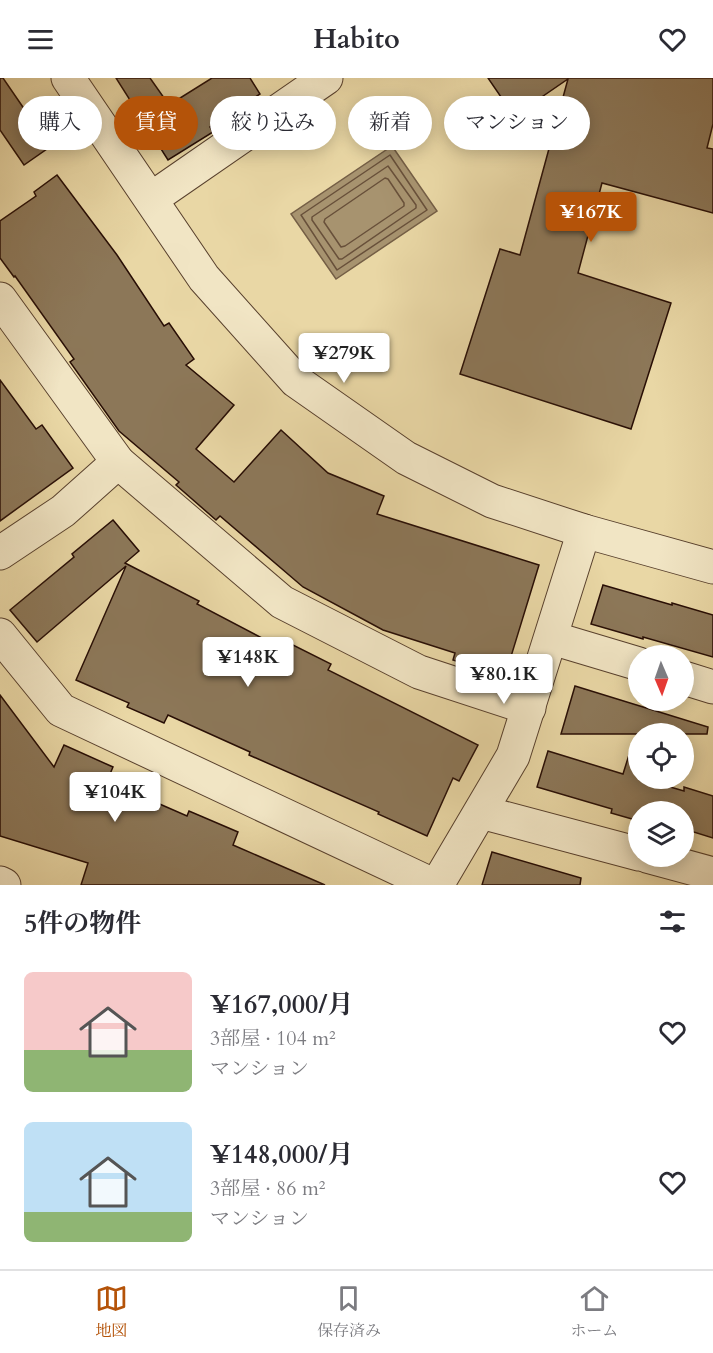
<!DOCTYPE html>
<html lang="ja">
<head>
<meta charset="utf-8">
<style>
	body { margin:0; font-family:Cardo,"Noto Serif JP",serif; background:#f7f7f7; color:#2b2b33; height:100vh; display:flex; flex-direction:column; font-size:22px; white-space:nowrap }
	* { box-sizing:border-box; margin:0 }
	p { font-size:20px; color:#7c7c81 }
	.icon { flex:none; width:33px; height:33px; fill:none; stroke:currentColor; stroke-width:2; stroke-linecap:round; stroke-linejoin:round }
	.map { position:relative; height:807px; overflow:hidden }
	.sheet { display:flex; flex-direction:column; background:#fff; flex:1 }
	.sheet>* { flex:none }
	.top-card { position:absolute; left:18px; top:18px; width:678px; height:54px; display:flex; gap:12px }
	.needle { width:39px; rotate:178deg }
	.fabs { position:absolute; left:628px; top:567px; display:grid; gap:12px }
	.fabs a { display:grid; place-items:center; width:66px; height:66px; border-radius:50%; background:#fff; box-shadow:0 3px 15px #0003; font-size:30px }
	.price { position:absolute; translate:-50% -51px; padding:0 14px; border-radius:6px; background:#fff; color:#222; font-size:20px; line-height:39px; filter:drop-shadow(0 2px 3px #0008) }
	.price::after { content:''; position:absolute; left:50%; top:36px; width:18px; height:14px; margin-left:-9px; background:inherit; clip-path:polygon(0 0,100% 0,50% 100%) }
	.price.current { background:#b45309; color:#fff }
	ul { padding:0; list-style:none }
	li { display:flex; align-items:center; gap:18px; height:150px; padding:0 24px }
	li span { display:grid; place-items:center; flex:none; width:168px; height:120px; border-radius:9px; color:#555 }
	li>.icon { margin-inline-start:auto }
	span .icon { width:72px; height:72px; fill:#fffc; stroke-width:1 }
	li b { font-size:26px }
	h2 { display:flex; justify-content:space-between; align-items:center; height:72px; padding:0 24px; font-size:26px }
	.chip { padding:0 21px; border-radius:27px; background:#fff; box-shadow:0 3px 15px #0003; font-size:21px; line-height:54px }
	.chip.current { background:#b45309; color:#fff }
	header { display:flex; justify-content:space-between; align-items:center; height:78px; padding:0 24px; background:#fff; font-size:27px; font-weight:700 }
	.tab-bar { display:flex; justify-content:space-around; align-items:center; height:84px; border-top:2px solid #e1e1e2; background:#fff; font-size:16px; color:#7c7c81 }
	.tab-bar a { display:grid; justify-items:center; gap:3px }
	.tab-bar .current { color:#b45309 }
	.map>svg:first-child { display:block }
</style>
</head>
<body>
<header><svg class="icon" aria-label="menu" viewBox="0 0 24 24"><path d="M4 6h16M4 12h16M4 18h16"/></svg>Habito<svg class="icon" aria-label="heart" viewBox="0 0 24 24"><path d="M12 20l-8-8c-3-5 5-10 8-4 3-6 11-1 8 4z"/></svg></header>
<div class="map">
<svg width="713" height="807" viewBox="0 0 713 807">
	<rect width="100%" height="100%" fill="#e9d7a5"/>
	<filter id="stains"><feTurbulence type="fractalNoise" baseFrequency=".00333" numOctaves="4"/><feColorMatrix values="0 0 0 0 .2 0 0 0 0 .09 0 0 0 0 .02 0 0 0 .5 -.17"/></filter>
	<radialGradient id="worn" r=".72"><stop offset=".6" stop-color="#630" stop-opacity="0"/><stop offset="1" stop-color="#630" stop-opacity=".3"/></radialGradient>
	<polygon fill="#a7936f" stroke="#745e45" stroke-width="1.5" points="392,68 437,133 336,201 291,136"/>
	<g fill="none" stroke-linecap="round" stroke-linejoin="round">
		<g stroke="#68503a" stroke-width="1.5">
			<polygon points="390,77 427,132 337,192 301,137"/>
			<polygon points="388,88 416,127 416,130 342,181 339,181 312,142 312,139"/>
			<polygon points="385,100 388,101 404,125 404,128 345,168 341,169 324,144 325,141"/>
		</g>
	</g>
	<g fill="#8c7758" stroke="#280e05" stroke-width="1.5">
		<polygon points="0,0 3,0 27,35 30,32 54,66 24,87 0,52"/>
		<polygon points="116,0 150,0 169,27 212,0 250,0 260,16 210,49 213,54 168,82"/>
		<polygon points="488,0 713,0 713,46 707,70 713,71 713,135 602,105 578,195 671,225 631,351 460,296 500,171 520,177 568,1 514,38"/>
		<polygon points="57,97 117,177 164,248 169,245 194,281 186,287 234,327 196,371 234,404 281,352 328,395 384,418 377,436 539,487 505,598 453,582 455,575 383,552 303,509 220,438 216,442 176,407 179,404 119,353 70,284 74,281 15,198 14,199 0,180 0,143 36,118 34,114"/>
		<polygon points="0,302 36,351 42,347 73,390 0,443"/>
		<polygon points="113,442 139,473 125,485 199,523 197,526 279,569 283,562 331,586 328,592 478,667 459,703 453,700 427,758 378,736 379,734 249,677 250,674 168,637 164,645 127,629 129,625 76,602 126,488 37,564 10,532 74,479 72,476"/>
		<polygon points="603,507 672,527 672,525 713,537 713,579 643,559 643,561 591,546"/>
		<polygon points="575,608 708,649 707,656 561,656"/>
		<polygon points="0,617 54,689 64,667 113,689 107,703 187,738 189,733 238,754 233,767 325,807 81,807 88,785 0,758"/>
		<polygon points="633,664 639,665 639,700 684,713 684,709 713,718 713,760 684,751 684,734 639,734 639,743 611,735 612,731 537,709 548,673 623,696"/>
		<polygon points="492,774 581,800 580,807 482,807"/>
	</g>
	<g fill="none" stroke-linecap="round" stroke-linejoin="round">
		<g stroke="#58402d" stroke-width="35">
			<g id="minor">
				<polyline points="151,121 326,0"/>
				<polyline points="0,221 118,384 282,524 419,594 529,630"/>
				<polyline points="0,475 63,433 118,384"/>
				<polyline points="0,557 61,632 433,807"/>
				<polyline points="552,560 639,586"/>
				<polyline points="684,600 713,609"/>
				<polyline points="481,734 639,776"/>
				<polyline points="647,778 713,796"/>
				<polyline points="0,805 4,807"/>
				<polyline points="437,807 513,678 584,453"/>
			</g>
		</g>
		<g stroke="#58402d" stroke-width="35">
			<polyline id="tertiary" points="68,0 204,200 296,303 406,380 492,423 584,453 713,489"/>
		</g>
		<use href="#minor" stroke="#f1e5c4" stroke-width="33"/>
		<use href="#tertiary" stroke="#f1e5c4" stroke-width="33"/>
	</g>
	<rect width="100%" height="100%" filter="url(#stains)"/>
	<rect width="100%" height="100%" fill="url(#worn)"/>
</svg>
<div class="fabs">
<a><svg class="needle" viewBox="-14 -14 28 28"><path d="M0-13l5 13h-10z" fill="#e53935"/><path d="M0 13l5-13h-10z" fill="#7c7c81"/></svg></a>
<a><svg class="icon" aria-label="locate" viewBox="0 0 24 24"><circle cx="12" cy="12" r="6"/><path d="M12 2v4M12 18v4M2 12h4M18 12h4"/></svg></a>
<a><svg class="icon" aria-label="layers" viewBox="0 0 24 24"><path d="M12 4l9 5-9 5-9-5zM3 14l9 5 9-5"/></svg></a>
</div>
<b class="price current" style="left:591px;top:165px">¥167K</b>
<b class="price" style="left:344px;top:306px">¥279K</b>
<b class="price" style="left:248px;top:610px">¥148K</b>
<b class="price" style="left:504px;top:627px">¥80.1K</b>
<b class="price" style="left:115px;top:745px">¥104K</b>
<div class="top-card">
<a class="chip">購入</a>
<a class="chip current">賃貸</a>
<a class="chip">絞り込み</a>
<a class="chip">新着</a>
<a class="chip">マンション</a>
</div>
</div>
<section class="sheet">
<h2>5件の物件<svg class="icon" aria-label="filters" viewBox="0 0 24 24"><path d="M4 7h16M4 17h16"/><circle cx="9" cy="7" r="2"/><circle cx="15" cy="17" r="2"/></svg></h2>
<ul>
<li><span style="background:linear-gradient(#f6c9c9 65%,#8fb573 0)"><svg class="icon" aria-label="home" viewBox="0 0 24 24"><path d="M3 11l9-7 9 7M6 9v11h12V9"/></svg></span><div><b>¥167,000/月</b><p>3部屋 · 104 m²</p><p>マンション</p></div><svg class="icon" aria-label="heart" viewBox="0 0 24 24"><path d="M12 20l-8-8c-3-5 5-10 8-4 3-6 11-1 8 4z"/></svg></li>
<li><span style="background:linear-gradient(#bfe0f5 75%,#8fb573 0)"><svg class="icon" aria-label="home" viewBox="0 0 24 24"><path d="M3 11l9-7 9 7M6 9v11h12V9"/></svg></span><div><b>¥148,000/月</b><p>3部屋 · 86 m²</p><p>マンション</p></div><svg class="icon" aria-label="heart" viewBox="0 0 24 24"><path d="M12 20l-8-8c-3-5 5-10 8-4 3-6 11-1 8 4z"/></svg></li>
</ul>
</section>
<nav class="tab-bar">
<a class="current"><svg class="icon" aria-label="map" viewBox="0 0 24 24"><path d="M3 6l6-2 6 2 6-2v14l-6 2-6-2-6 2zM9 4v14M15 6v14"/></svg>地図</a>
<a><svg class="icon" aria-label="saved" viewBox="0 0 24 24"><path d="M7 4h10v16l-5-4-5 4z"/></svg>保存済み</a>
<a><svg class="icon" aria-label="home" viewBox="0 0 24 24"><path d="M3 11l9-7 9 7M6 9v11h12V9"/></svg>ホーム</a>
</nav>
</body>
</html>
